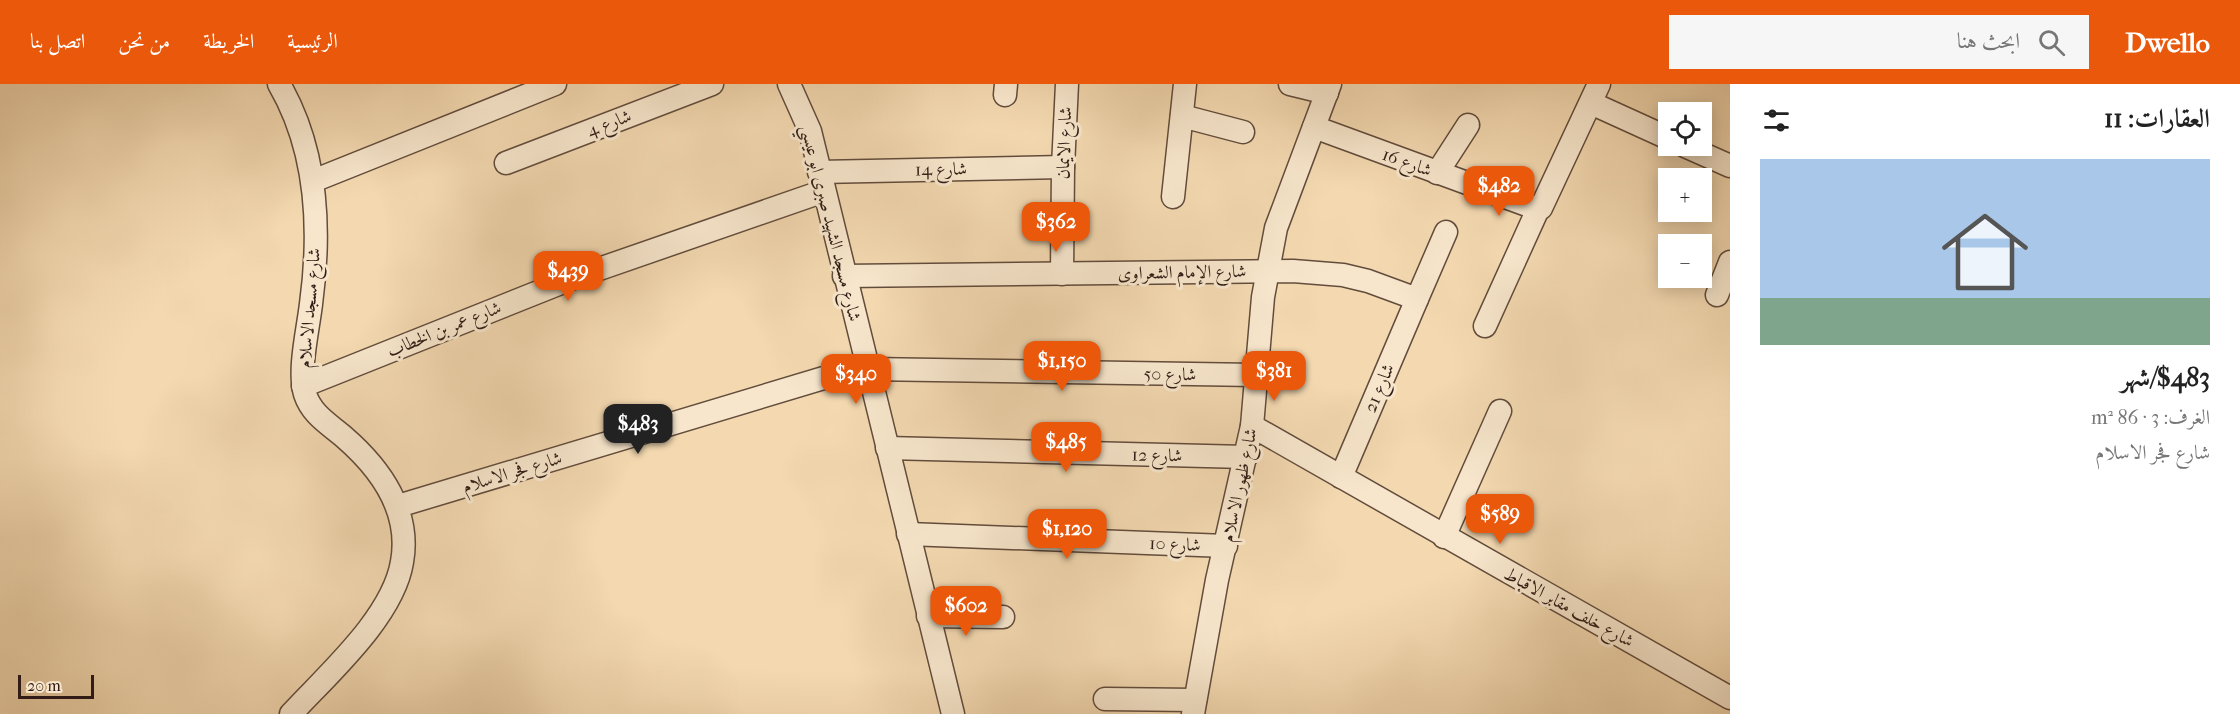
<!DOCTYPE html>
<html lang="ar">
<head>
<meta charset="utf-8">
<style>
	body { margin:0; font-family:"IM FELL French Canon",Amiri,serif; background:#f6f6f6; color:#222; direction:rtl; height:100vh; display:flex; flex-direction:column; font-size:22px; white-space:nowrap }
	* { box-sizing:border-box; margin:0 }
	p { font-size:20px; color:#767676 }
	.icon { flex:none; width:33px; height:33px; fill:none; stroke:currentColor; stroke-width:2; stroke-linecap:round; stroke-linejoin:round }
	.map { position:relative; flex:1; overflow:hidden; direction:ltr }
	.drawer { display:flex; flex-direction:column; background:#fff; width:510px }
	.drawer>* { flex:none }
	.fabs { position:absolute; left:1658px; top:18px; display:grid; gap:12px }
	.fabs a { display:grid; place-items:center; width:54px; height:54px; border-radius:0px; background:#fff; box-shadow:0 3px 15px #0003; font-size:30px }
	.scale { position:absolute; left:18px; bottom:15px; width:76px; box-sizing:border-box; padding-left:6px; border:3px solid #311d16; border-top:0; font-size:16px; line-height:21px; white-space:nowrap; color:#311d16; -webkit-text-stroke:4px #f7e6cc; paint-order:stroke }
	.price { position:absolute; translate:-50% -51px; padding:0 14px; border-radius:12px; background:#ea580c; color:#fff; font-size:20px; line-height:39px; filter:drop-shadow(0 2px 3px #0008) }
	.price::after { content:''; position:absolute; left:50%; top:36px; width:18px; height:14px; margin-left:-9px; background:inherit; clip-path:polygon(0 0,100% 0,50% 100%) }
	.price.current { background:#222; color:#fff }
	ul { padding:0; list-style:none }
	li { display:grid; align-content:center; gap:12px; height:318px; padding:0 30px }
	li+li { border-top:2px solid #e0e0e0 }
	li span { display:grid; place-items:center; height:186px; border-radius:0px; color:#555 }
	li>.icon { margin-inline-start:auto }
	span .icon { width:108px; height:108px; fill:#fffc; stroke-width:1 }
	li b { font-size:26px }
	h2 { display:flex; justify-content:space-between; align-items:center; height:72px; padding:0 30px; font-size:26px }
	header { display:flex; align-items:center; gap:36px; box-sizing:border-box; height:84px; padding:0 30px; background:#ea580c; color:#fff }
	header strong { font-size:28px }
	nav { display:flex; gap:33px; margin-inline-start:auto; font-size:21px }
	.search { width:420px; height:54px; background:#f6f6f6; display:flex; align-items:center; gap:15px; box-sizing:border-box; padding:0 21px; border-radius:0px; color:#767676; font-size:22px }
	main { display:flex; flex:1; min-height:0 }
	.map>svg:first-child { display:block }
</style>
</head>
<body>
<header>
<strong>Dwello</strong>
<div class="search"><svg class="icon" aria-label="search" viewBox="0 0 24 24"><circle cx="10" cy="10" r="6"/><path d="M15 15l6 6"/></svg>ابحث هنا</div>
<nav><a>الرئيسية</a><a>الخريطة</a><a>من نحن</a><a>اتصل بنا</a></nav>
</header>
<main>
<section class="drawer">
<h2>العقارات: 11<svg class="icon" aria-label="filters" viewBox="0 0 24 24"><path d="M4 7h16M4 17h16"/><circle cx="9" cy="7" r="2"/><circle cx="15" cy="17" r="2"/></svg></h2>
<ul>
<li><span style="background:linear-gradient(#a9c7e8 75%,#7fa58c 0)"><svg class="icon" aria-label="home" viewBox="0 0 24 24"><path d="M3 11l9-7 9 7M6 9v11h12V9"/></svg></span><div><b>$483/شهر</b><p>الغرف: 3 · 86 m²</p><p>شارع فجر الاسلام</p></div></li>
</ul>
</section>
<div class="map">
<svg width="1730" height="630" viewBox="0 0 1730 630">
	<rect width="100%" height="100%" fill="#f3d8b0"/>
	<filter id="stains"><feTurbulence type="fractalNoise" baseFrequency=".00333" numOctaves="4"/><feColorMatrix values="0 0 0 0 .2 0 0 0 0 .09 0 0 0 0 .02 0 0 0 .5 -.17"/></filter>
	<radialGradient id="worn" r=".72"><stop offset=".6" stop-color="#630" stop-opacity="0"/><stop offset="1" stop-color="#630" stop-opacity=".3"/></radialGradient>
	<g fill="none" stroke-linecap="round" stroke-linejoin="round">
		<g stroke="#624c3c" stroke-width="25">
			<g id="street">
				<path d="M279,0c39,67 42,146 32,220 -3,26 -13,66 -6,90 7,21 24,30 39,43 37,32 67,75 58,125 -9,55 -74,112 -111,152"/>
				<polyline points="789,0 810,47 953,630"/>
				<polyline points="1290,0 1327,9"/>
				<polyline points="1005,11 1006,0"/>
				<polyline points="1591,19 1668,54"/>
				<polyline points="1182,32 1243,48"/>
				<polyline points="1314,43 1538,125 1541,124 1599,0"/>
				<polyline points="1685,62 1730,82"/>
				<polyline points="506,79 712,0"/>
				<polyline points="819,88 1063,83"/>
				<polyline points="1437,89 1468,41"/>
				<polyline points="313,97 555,0"/>
				<polyline points="1173,113 1185,0"/>
				<polyline points="1062,190 1063,83 1067,0"/>
				<polyline points="844,192 1293,187 1343,191 1368,197 1417,215 1446,148"/>
				<polyline points="1717,211 1730,178"/>
				<polyline points="1485,242 1538,125"/>
				<polyline points="868,285 1256,291"/>
				<polyline points="303,302 576,193 824,107"/>
				<polyline points="1252,342 1730,614"/>
				<polyline points="887,364 1246,373"/>
				<polyline points="1341,393 1417,215"/>
				<polyline points="398,422 867,281"/>
				<polyline points="908,450 1226,462"/>
				<polyline points="1444,453 1500,327"/>
				<polyline points="928,532 1003,533"/>
				<polyline points="1105,615 1195,616"/>
				<polyline points="1193,630 1217,496 1252,342 1263,213 1276,144 1330,0"/>
			</g>
		</g>
		<use href="#street" stroke="#f7e6cc" stroke-width="22"/>
	</g>
	<g text-anchor="middle" stroke-width="6" stroke-linejoin="round" paint-order="stroke">
		<g font-size="18" fill="#311d16" stroke="#f7e6cc">
			<text transform="translate(609 39) rotate(-21)" y="6">شارع 4</text>
			<text transform="translate(1064 59) rotate(-88)" y="6">شارع الايمان</text>
			<text transform="translate(1407 78) rotate(20)" y="6">شارع 16</text>
			<text transform="translate(941 85) rotate(-1)" y="6">شارع 14</text>
			<text transform="translate(831 139) rotate(76)" y="6">شارع مسجد الشهيد صبرى ابو عيسي</text>
			<text transform="translate(1182 188) rotate(-1)" y="6">شارع الإمام الشعراوى</text>
			<text transform="translate(309 224) rotate(-85)" y="6">شارع مسجد الاسلام</text>
			<text transform="translate(444 245) rotate(-22)" y="6">شارع عمر بن الخطاب</text>
			<text transform="translate(1170 290) rotate(1)" y="6">شارع 50</text>
			<text transform="translate(1379 304) rotate(-67)" y="6">شارع 21</text>
			<text transform="translate(1157 371) rotate(1)" y="6">شارع 12</text>
			<text transform="translate(512 388) rotate(-17)" y="6">شارع فجر الاسلام</text>
			<text transform="translate(1239 401) rotate(-78)" y="6">شارع ظهور الاسلام</text>
			<text transform="translate(1175 460) rotate(2)" y="6">شارع 10</text>
			<text transform="translate(1569 523) rotate(29)" y="6">شارع خلف مقابر الاقباط</text>
		</g>
	</g>
	<rect width="100%" height="100%" filter="url(#stains)"/>
	<rect width="100%" height="100%" fill="url(#worn)"/>
</svg>
<div class="fabs">
<a><svg class="icon" aria-label="locate" viewBox="0 0 24 24"><circle cx="12" cy="12" r="6"/><path d="M12 2v4M12 18v4M2 12h4M18 12h4"/></svg></a>
<a>+</a>
<a>−</a>
</div>
<div class="scale">20 m</div>
<b class="price" style="left:1499px;top:133px">$482</b>
<b class="price" style="left:1056px;top:169px">$362</b>
<b class="price" style="left:568px;top:218px">$439</b>
<b class="price" style="left:1062px;top:308px">$1,150</b>
<b class="price" style="left:1274px;top:318px">$381</b>
<b class="price" style="left:856px;top:321px">$340</b>
<b class="price current" style="left:638px;top:371px">$483</b>
<b class="price" style="left:1066px;top:389px">$485</b>
<b class="price" style="left:1500px;top:461px">$589</b>
<b class="price" style="left:1067px;top:476px">$1,120</b>
<b class="price" style="left:966px;top:553px">$602</b>
</div>
</main>
</body>
</html>
